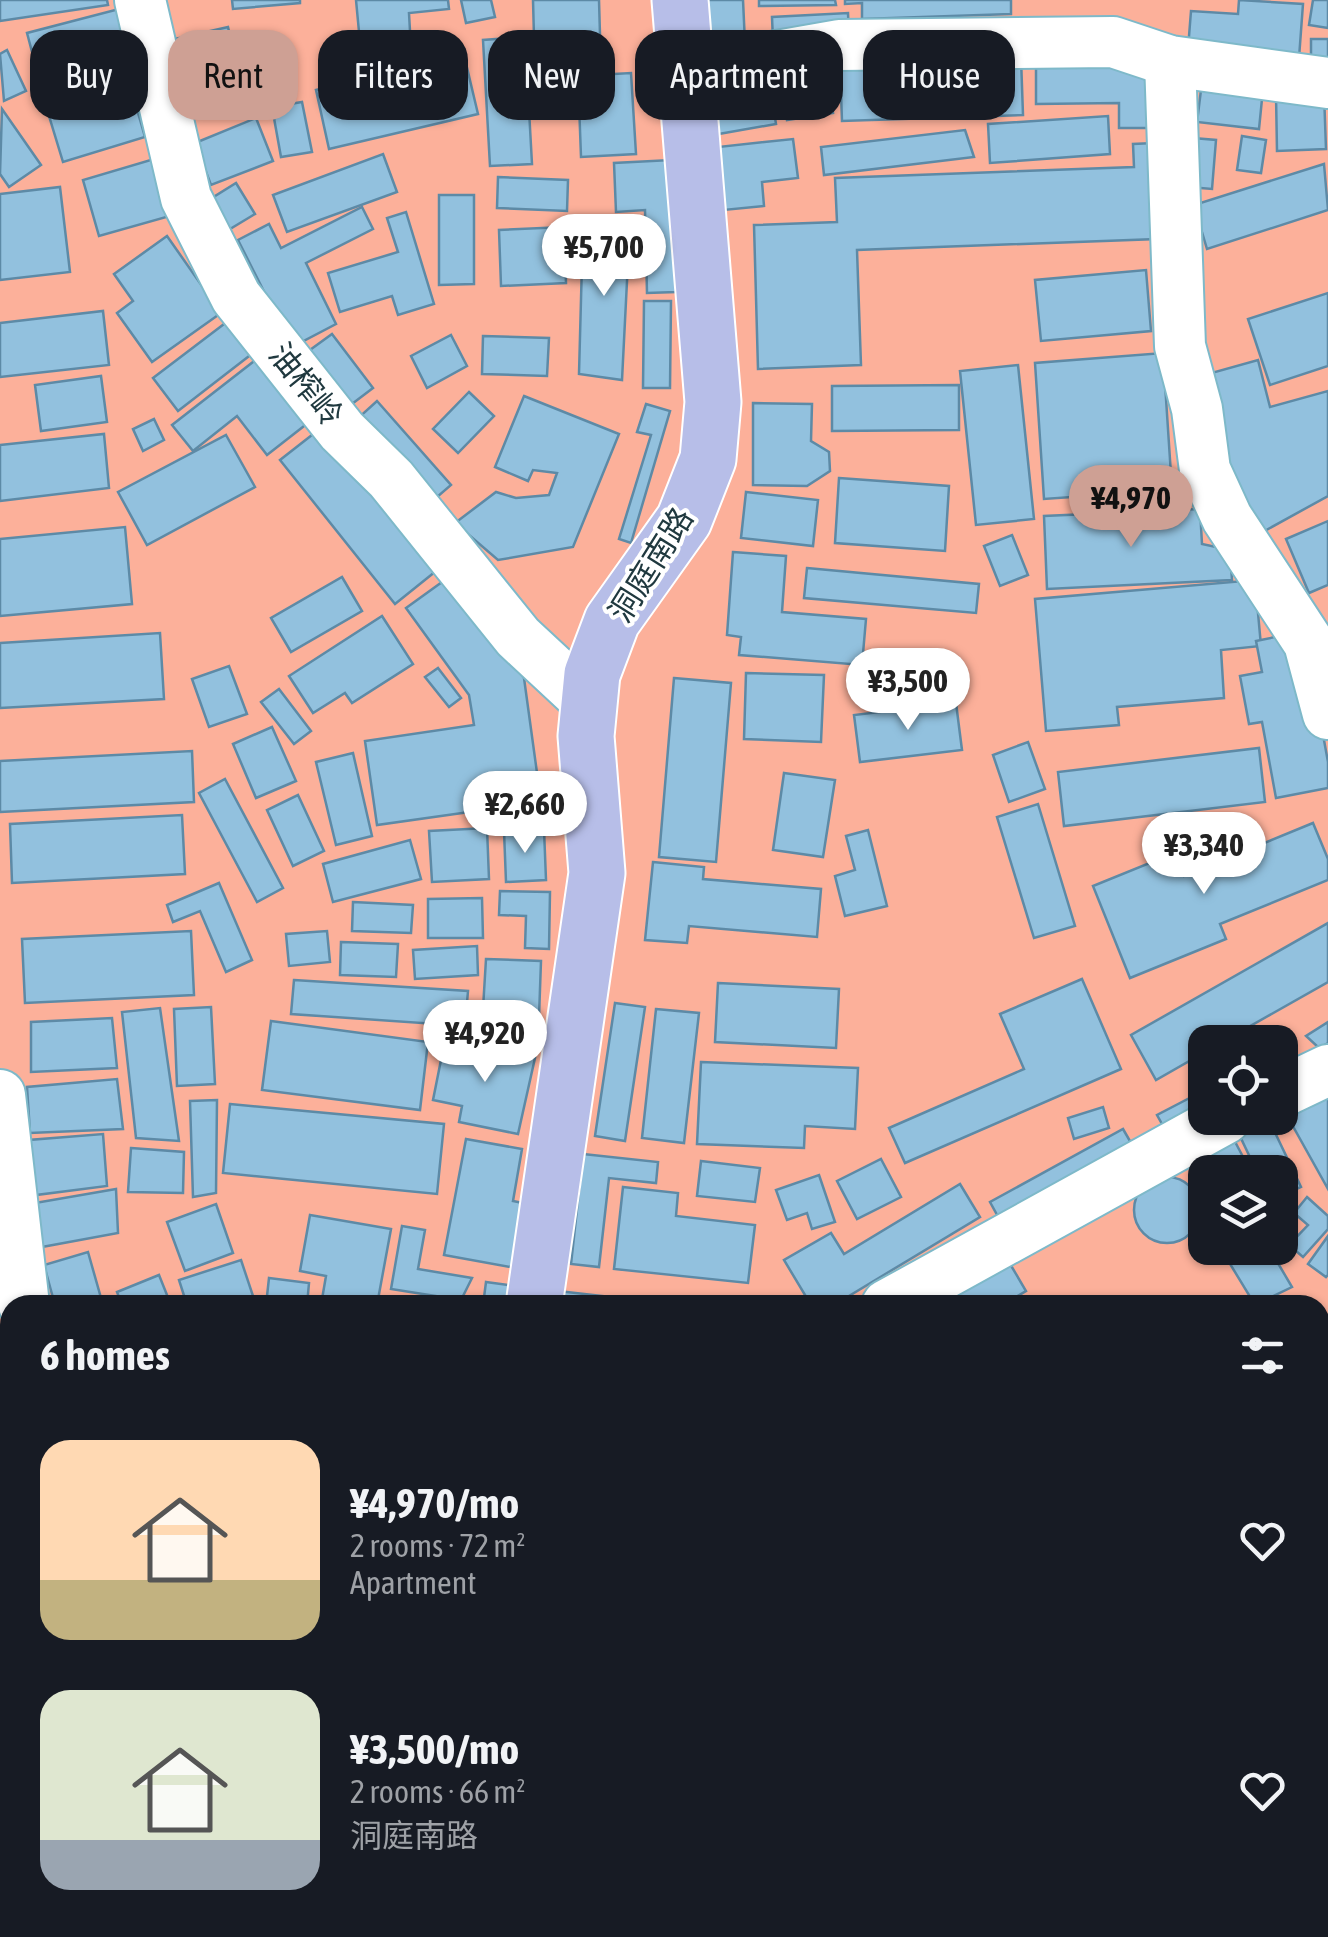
<!DOCTYPE html>
<html lang="en">
<head>
<meta charset="utf-8">
<style>
	body { margin:0; font-family:"Asap Condensed","Noto Sans SC",sans-serif; background:#20242c; color:#f1f3f6; height:100vh; display:flex; flex-direction:column; font-size:38px; white-space:nowrap }
	* { box-sizing:border-box; margin:0 }
	p { font-size:32px; color:#9ea1a6 }
	.icon { flex:none; width:55px; height:55px; fill:none; stroke:currentColor; stroke-width:2; stroke-linecap:round; stroke-linejoin:round }
	.map { position:relative; flex:1; overflow:hidden }
	.panel { position:absolute; left:0px; top:1295px; width:1330px; height:642px; display:flex; flex-direction:column; background:#171b24; border-radius:30px 30px 0 0; box-shadow:0 2px 8px #0004 }
	.panel>* { flex:none }
	.banner { position:absolute; left:30px; top:30px; width:1270px; height:90px; display:flex; gap:20px }
	.tools { position:absolute; left:1188px; top:1025px; display:grid; gap:20px }
	.tools a { display:grid; place-items:center; width:110px; height:110px; border-radius:20px; background:#171b24; box-shadow:0 2px 8px #0004; font-size:50px }
	.price { position:absolute; translate:-50% -85px; padding:0 22px; border-radius:35px; background:#fff; color:#222; font-size:32px; line-height:65px; filter:drop-shadow(0 2px 5px #0008) }
	.price::after { content:''; position:absolute; left:50%; top:60px; width:30px; height:22px; margin-left:-15px; background:inherit; clip-path:polygon(0 0,100% 0,50% 100%) }
	.price.on { background:#cea094; color:#111 }
	ul { padding:0; list-style:none }
	li { display:flex; align-items:center; gap:30px; height:250px; padding:0 40px }
	li span { display:grid; place-items:center; flex:none; width:280px; height:200px; border-radius:30px; color:#555 }
	li>.icon { margin-inline-start:auto }
	span .icon { width:120px; height:120px; fill:#fffc; stroke-width:1 }
	li b { font-size:42px }
	h2 { display:flex; justify-content:space-between; align-items:center; height:120px; padding:0 40px; font-size:42px }
	.chip { padding:0 35px; border-radius:30px; background:#171b24; box-shadow:0 2px 8px #0004; font-size:35px; line-height:90px }
	.chip.on { background:#cea094; color:#111 }
	.map>svg:first-child { display:block }
</style>
</head>
<body>
<div class="map">
<svg width="1328" height="1937" viewBox="0 0 1328 1937">
	<rect width="100%" height="100%" fill="#cef1fb"/>
	<path fill="#fcb09a" fill-rule="evenodd" d="M0,0h1328v1937h-1328zM1205,1042h75v76h-75zM1205,1172h75v76h-75zM10,1305h1310v623h-1310z"/>
	<g fill="#92c1de" stroke="#5d8aa6" stroke-width="2.5">
		<polygon points="0,0 107,0 108,5 0,21"/>
		<polygon points="232,0 300,0 300,3 233,9"/>
		<polygon points="356,0 448,0 449,9 409,13 411,49 361,53"/>
		<polygon points="461,0 491,0 495,17 466,23"/>
		<polygon points="533,0 599,0 600,35 534,37"/>
		<polygon points="698,0 743,0 745,43 700,45"/>
		<polygon points="759,0 835,0 836,5 759,6"/>
		<polygon points="845,0 1011,0 1011,14 862,19 862,3 845,4"/>
		<polygon points="1239,0 1303,4 1299,58 1188,49 1191,11 1238,14"/>
		<polygon points="1313,0 1328,0 1328,28 1309,25"/>
		<polygon points="119,9 132,59 40,82 27,33"/>
		<polygon points="848,13 849,37 773,41 772,17"/>
		<polygon points="228,27 246,106 193,118 175,39"/>
		<polygon points="525,37 532,164 490,166 483,40"/>
		<polygon points="1311,39 1328,39 1328,66 1311,67"/>
		<polygon points="7,50 26,91 4,101 0,54"/>
		<polygon points="464,55 478,114 329,149 316,90"/>
		<polygon points="1021,58 1023,115 842,121 840,64"/>
		<polygon points="826,63 833,113 787,120 780,69"/>
		<polygon points="1150,66 1151,128 1119,128 1119,103 1036,104 1036,68"/>
		<polygon points="631,73 636,154 581,157 578,76"/>
		<polygon points="768,73 776,124 713,135 704,84"/>
		<polygon points="129,82 145,137 63,162 46,106"/>
		<polygon points="1202,82 1263,89 1259,129 1197,122"/>
		<polygon points="1324,93 1326,149 1277,151 1276,95"/>
		<polygon points="302,102 312,152 281,157 272,107"/>
		<polygon points="2,109 41,165 9,187 0,174"/>
		<polygon points="1108,116 1110,154 990,163 988,124"/>
		<polygon points="256,118 273,161 211,185 195,143"/>
		<polygon points="965,130 974,157 824,175 821,147"/>
		<polygon points="1242,136 1266,140 1261,173 1237,170"/>
		<polygon points="1193,138 1216,140 1212,189 1189,187"/>
		<polygon points="793,139 798,178 762,182 764,206 724,210 718,147"/>
		<polygon points="1154,143 1157,239 857,250 861,365 758,369 754,225 837,222 835,178 1134,167 1133,144"/>
		<polygon points="383,154 397,192 287,232 273,195"/>
		<polygon points="154,159 170,216 99,236 83,180"/>
		<polygon points="671,160 676,292 647,293 645,210 616,212 614,163"/>
		<polygon points="1324,164 1328,210 1207,249 1194,205"/>
		<polygon points="498,177 568,180 567,211 497,208"/>
		<polygon points="236,183 255,214 230,229 212,198"/>
		<polygon points="60,187 70,272 0,280 0,194"/>
		<polygon points="439,195 474,195 474,284 439,285"/>
		<polygon points="362,207 373,229 306,263 336,324 292,347 238,240 269,224 281,248"/>
		<polygon points="406,212 434,304 398,315 392,296 340,312 328,273 398,252 387,218"/>
		<polygon points="630,222 622,380 579,374 583,225"/>
		<polygon points="564,227 566,283 501,286 499,230"/>
		<polygon points="167,236 221,313 152,362 117,313 133,301 114,274"/>
		<polygon points="1146,270 1151,331 1041,341 1035,280"/>
		<polygon points="1328,293 1328,366 1270,385 1248,319"/>
		<polygon points="644,301 671,301 670,388 643,388"/>
		<polygon points="103,311 109,365 0,377 0,323"/>
		<polygon points="228,321 253,353 178,411 153,378"/>
		<polygon points="332,334 373,388 344,410 303,355"/>
		<polygon points="451,335 467,366 427,388 411,356"/>
		<polygon points="483,336 549,338 547,376 482,374"/>
		<polygon points="1163,353 1172,490 1044,499 1035,363"/>
		<polygon points="262,355 313,419 267,455 237,416 193,451 172,425"/>
		<polygon points="1258,360 1270,407 1328,391 1328,496 1261,533 1219,458 1197,377"/>
		<polygon points="1018,365 1034,519 976,525 960,371"/>
		<polygon points="101,376 107,422 41,431 35,385"/>
		<polygon points="959,385 959,430 832,431 832,386"/>
		<polygon points="469,392 494,416 458,453 433,429"/>
		<polygon points="524,396 619,434 573,547 498,560 455,523 496,492 516,498 549,495 557,473 533,470 528,481 495,467"/>
		<polygon points="377,401 451,485 429,504 356,420"/>
		<polygon points="753,403 812,404 811,441 829,452 830,471 807,486 753,485"/>
		<polygon points="646,404 670,411 631,543 619,539 651,435 637,432"/>
		<polygon points="154,419 164,440 143,451 133,429"/>
		<polygon points="326,424 441,567 395,604 280,460"/>
		<polygon points="104,434 109,488 0,501 0,445"/>
		<polygon points="226,435 255,487 147,545 118,492"/>
		<polygon points="839,478 949,486 945,551 835,543"/>
		<polygon points="746,492 818,500 813,546 741,538"/>
		<polygon points="1200,509 1202,544 1230,550 1232,580 1047,589 1044,516"/>
		<polygon points="1328,521 1328,585 1309,593 1286,539"/>
		<polygon points="125,527 132,604 0,616 0,539"/>
		<polygon points="1012,535 1028,575 1000,586 984,546"/>
		<polygon points="733,552 786,556 782,612 866,619 862,665 739,655 741,637 727,635"/>
		<polygon points="807,568 979,584 976,613 804,598"/>
		<polygon points="342,577 362,611 291,652 271,618"/>
		<polygon points="449,577 524,678 541,802 377,825 365,741 474,725 469,695 406,608"/>
		<polygon points="1255,580 1261,646 1221,650 1224,698 1117,707 1119,725 1046,731 1035,599"/>
		<polygon points="382,616 413,664 352,703 345,693 313,713 289,676"/>
		<polygon points="1304,631 1328,762 1328,788 1276,798 1262,722 1249,724 1240,676 1262,672 1256,641"/>
		<polygon points="160,633 164,699 0,708 0,643"/>
		<polygon points="229,666 247,714 209,727 192,679"/>
		<polygon points="438,668 461,698 449,707 425,677"/>
		<polygon points="746,673 824,675 821,742 744,739"/>
		<polygon points="674,678 731,683 716,862 659,857"/>
		<polygon points="279,689 311,731 294,744 261,702"/>
		<polygon points="956,703 962,750 860,762 854,715"/>
		<polygon points="272,727 296,781 256,798 233,744"/>
		<polygon points="1028,742 1045,789 1009,802 993,755"/>
		<polygon points="1259,748 1265,802 1064,826 1058,772"/>
		<polygon points="192,751 194,802 0,812 0,761"/>
		<polygon points="353,753 372,836 336,845 316,762"/>
		<polygon points="784,773 835,780 823,857 773,850"/>
		<polygon points="225,779 283,888 257,902 199,793"/>
		<polygon points="298,795 324,851 293,866 267,810"/>
		<polygon points="1038,804 1075,926 1034,938 997,817"/>
		<polygon points="182,815 185,874 12,883 10,824"/>
		<polygon points="1313,823 1328,859 1328,880 1220,924 1226,939 1130,978 1093,886 1174,853 1184,876"/>
		<polygon points="487,828 489,879 432,882 429,831"/>
		<polygon points="544,829 546,880 506,882 504,831"/>
		<polygon points="868,830 887,906 845,916 835,876 855,870 846,836"/>
		<polygon points="410,840 421,879 333,902 323,864"/>
		<polygon points="653,862 704,867 703,879 821,889 817,937 689,926 687,943 645,940"/>
		<polygon points="219,883 252,960 226,972 200,911 173,922 167,905"/>
		<polygon points="500,891 550,892 549,949 525,948 526,916 499,915"/>
		<polygon points="482,898 483,938 428,938 428,899"/>
		<polygon points="353,902 413,905 411,933 352,931"/>
		<polygon points="1328,923 1328,982 1222,1042 1205,1042 1205,1052 1156,1080 1131,1035"/>
		<polygon points="191,931 194,995 25,1003 22,939"/>
		<polygon points="327,931 330,962 289,966 286,934"/>
		<polygon points="341,942 398,944 396,977 340,975"/>
		<polygon points="477,946 478,975 415,979 413,950"/>
		<polygon points="486,959 541,961 538,1045 481,1042"/>
		<polygon points="1082,979 1121,1069 905,1163 889,1128 1024,1069 1000,1014"/>
		<polygon points="294,980 468,991 465,1026 291,1014"/>
		<polygon points="718,983 839,989 836,1048 715,1042"/>
		<polygon points="615,1003 645,1007 625,1141 595,1136"/>
		<polygon points="211,1007 215,1084 177,1086 174,1009"/>
		<polygon points="160,1008 179,1141 136,1138 122,1012"/>
		<polygon points="656,1009 699,1013 684,1143 642,1138"/>
		<polygon points="112,1018 117,1068 31,1072 31,1022"/>
		<polygon points="271,1021 428,1042 420,1110 262,1090"/>
		<polygon points="1328,1022 1328,1043 1319,1048 1306,1036"/>
		<polygon points="445,1040 535,1058 518,1134 459,1122 462,1106 433,1100"/>
		<polygon points="701,1062 858,1068 855,1129 805,1126 804,1148 697,1144"/>
		<polygon points="117,1079 123,1129 30,1133 27,1087"/>
		<polygon points="1328,1089 1328,1189 1285,1112"/>
		<polygon points="1205,1090 1205,1110 1166,1131 1157,1115"/>
		<polygon points="217,1100 216,1193 193,1197 190,1101"/>
		<polygon points="230,1104 444,1124 437,1194 223,1173"/>
		<polygon points="1103,1107 1109,1128 1074,1139 1068,1118"/>
		<polygon points="1268,1118 1301,1187 1280,1197 1280,1172 1257,1172 1238,1132"/>
		<polygon points="1123,1129 1134,1148 1001,1222 990,1202"/>
		<polygon points="103,1134 107,1186 36,1195 29,1140"/>
		<polygon points="1232,1136 1251,1172 1206,1172 1196,1155"/>
		<polygon points="466,1139 522,1149 513,1201 528,1204 516,1268 444,1255"/>
		<polygon points="131,1148 184,1152 183,1193 128,1192"/>
		<polygon points="583,1154 658,1162 656,1183 609,1178 599,1267 571,1264"/>
		<polygon points="881,1159 901,1197 857,1219 837,1181"/>
		<polygon points="701,1161 760,1168 755,1202 697,1196"/>
		<polygon points="819,1175 835,1222 812,1229 807,1213 787,1220 776,1190"/>
		<circle cx="1167" cy="1210" r="33"/>
		<polygon points="960,1184 980,1217 834,1305 811,1305 784,1260 831,1233 844,1254"/>
		<polygon points="623,1187 678,1193 676,1216 755,1225 748,1283 614,1269"/>
		<polygon points="116,1189 118,1233 42,1247 35,1203"/>
		<polygon points="1307,1197 1328,1216 1328,1229 1303,1257 1289,1245 1308,1225 1294,1213"/>
		<polygon points="216,1204 233,1253 185,1271 167,1222"/>
		<polygon points="310,1215 391,1229 377,1305 321,1305 326,1276 300,1271"/>
		<polygon points="402,1226 425,1230 418,1269 472,1278 461,1300 391,1289"/>
		<polygon points="1328,1236 1328,1275 1326,1277 1308,1264"/>
		<polygon points="1269,1248 1292,1287 1255,1305 1221,1249"/>
		<polygon points="88,1252 103,1305 55,1305 44,1265"/>
		<polygon points="1006,1257 1026,1291 1003,1305 927,1305"/>
		<polygon points="241,1260 256,1305 187,1305 179,1280"/>
		<polygon points="159,1275 171,1305 122,1305 117,1292"/>
		<polygon points="269,1278 309,1283 307,1305 266,1305"/>
		<polygon points="486,1282 516,1286 514,1305 483,1305"/>
		<polygon points="558,1291 681,1305 556,1305"/>
		<polygon points="1320,1320 1328,1334 1328,1392 1320,1397"/>
		<polygon points="1328,1862 1328,1934 1291,1937 1285,1928 1320,1928 1320,1867"/>
		<polygon points="61,1928 122,1928 122,1937 62,1937"/>
		<polygon points="184,1928 260,1928 261,1937 185,1937"/>
		<polygon points="569,1928 757,1928 758,1937 570,1937"/>
		<polygon points="807,1928 995,1928 995,1929 807,1937"/>
		<polygon points="1032,1928 1062,1928 1063,1937 1033,1937"/>
	</g>
	<g fill="none" stroke-linecap="round" stroke-linejoin="round">
		<g stroke="#7eb9c9" stroke-width="54">
			<g id="minor">
				<polyline points="140,0 186,198 236,297 342,431 391,479 518,637 589,703"/>
				<polyline points="1170,61 1180,346 1197,409 1205,470 1227,518 1309,643 1328,714"/>
				<polyline points="686,72 839,45 1113,42 1170,61 1328,83"/>
				<polyline points="1280,1093 1328,1070"/>
				<polyline points="0,1095 24,1305"/>
				<polyline points="887,1305 1226,1118"/>
			</g>
		</g>
		<g stroke="#fff" stroke-width="59">
			<g id="major">
				<polyline points="534,1305 597,873 586,736 592,674 612,621 684,520 708,459 713,402 680,0"/>
				<polyline points="526,1928 527,1937"/>
			</g>
		</g>
		<use href="#minor" stroke="#fff" stroke-width="50"/>
		<use href="#major" stroke="#b7bee8" stroke-width="55"/>
		<polyline stroke="#536f76" stroke-width="2.5" points="0,1862 8,1937"/>
	</g>
	<g text-anchor="middle" stroke-width="8" stroke-linejoin="round" paint-order="stroke">
		<g font-size="32" fill="#20393f" stroke="#fff">
			<text transform="translate(306 385) rotate(51)" y="11">油榨岭</text>
			<text transform="translate(651 565) rotate(-58)" y="11">洞庭南路</text>
		</g>
	</g>
</svg>
<div class="tools">
<a><svg class="icon" aria-label="locate" viewBox="0 0 24 24"><circle cx="12" cy="12" r="6"/><path d="M12 2v4M12 18v4M2 12h4M18 12h4"/></svg></a>
<a><svg class="icon" aria-label="layers" viewBox="0 0 24 24"><path d="M12 4l9 5-9 5-9-5zM3 14l9 5 9-5"/></svg></a>
</div>
<b class="price" style="left:604px;top:299px">¥5,700</b>
<b class="price on" style="left:1131px;top:550px">¥4,970</b>
<b class="price" style="left:908px;top:733px">¥3,500</b>
<b class="price" style="left:525px;top:856px">¥2,660</b>
<b class="price" style="left:1204px;top:897px">¥3,340</b>
<b class="price" style="left:485px;top:1085px">¥4,920</b>
<div class="banner">
<a class="chip">Buy</a>
<a class="chip on">Rent</a>
<a class="chip">Filters</a>
<a class="chip">New</a>
<a class="chip">Apartment</a>
<a class="chip">House</a>
</div>
<section class="panel">
<h2>6 homes<svg class="icon" aria-label="filters" viewBox="0 0 24 24"><path d="M4 7h16M4 17h16"/><circle cx="9" cy="7" r="2"/><circle cx="15" cy="17" r="2"/></svg></h2>
<ul>
<li><span style="background:linear-gradient(#ffd9b3 70%,#c2b280 0)"><svg class="icon" aria-label="home" viewBox="0 0 24 24"><path d="M3 11l9-7 9 7M6 9v11h12V9"/></svg></span><div><b>¥4,970/mo</b><p>2 rooms · 72 m²</p><p>Apartment</p></div><svg class="icon" aria-label="heart" viewBox="0 0 24 24"><path d="M12 20l-8-8c-3-5 5-10 8-4 3-6 11-1 8 4z"/></svg></li>
<li><span style="background:linear-gradient(#dfe7d0 75%,#9aa5b1 0)"><svg class="icon" aria-label="home" viewBox="0 0 24 24"><path d="M3 11l9-7 9 7M6 9v11h12V9"/></svg></span><div><b>¥3,500/mo</b><p>2 rooms · 66 m²</p><p>洞庭南路</p></div><svg class="icon" aria-label="heart" viewBox="0 0 24 24"><path d="M12 20l-8-8c-3-5 5-10 8-4 3-6 11-1 8 4z"/></svg></li>
</ul>
</section>
</div>
</body>
</html>
